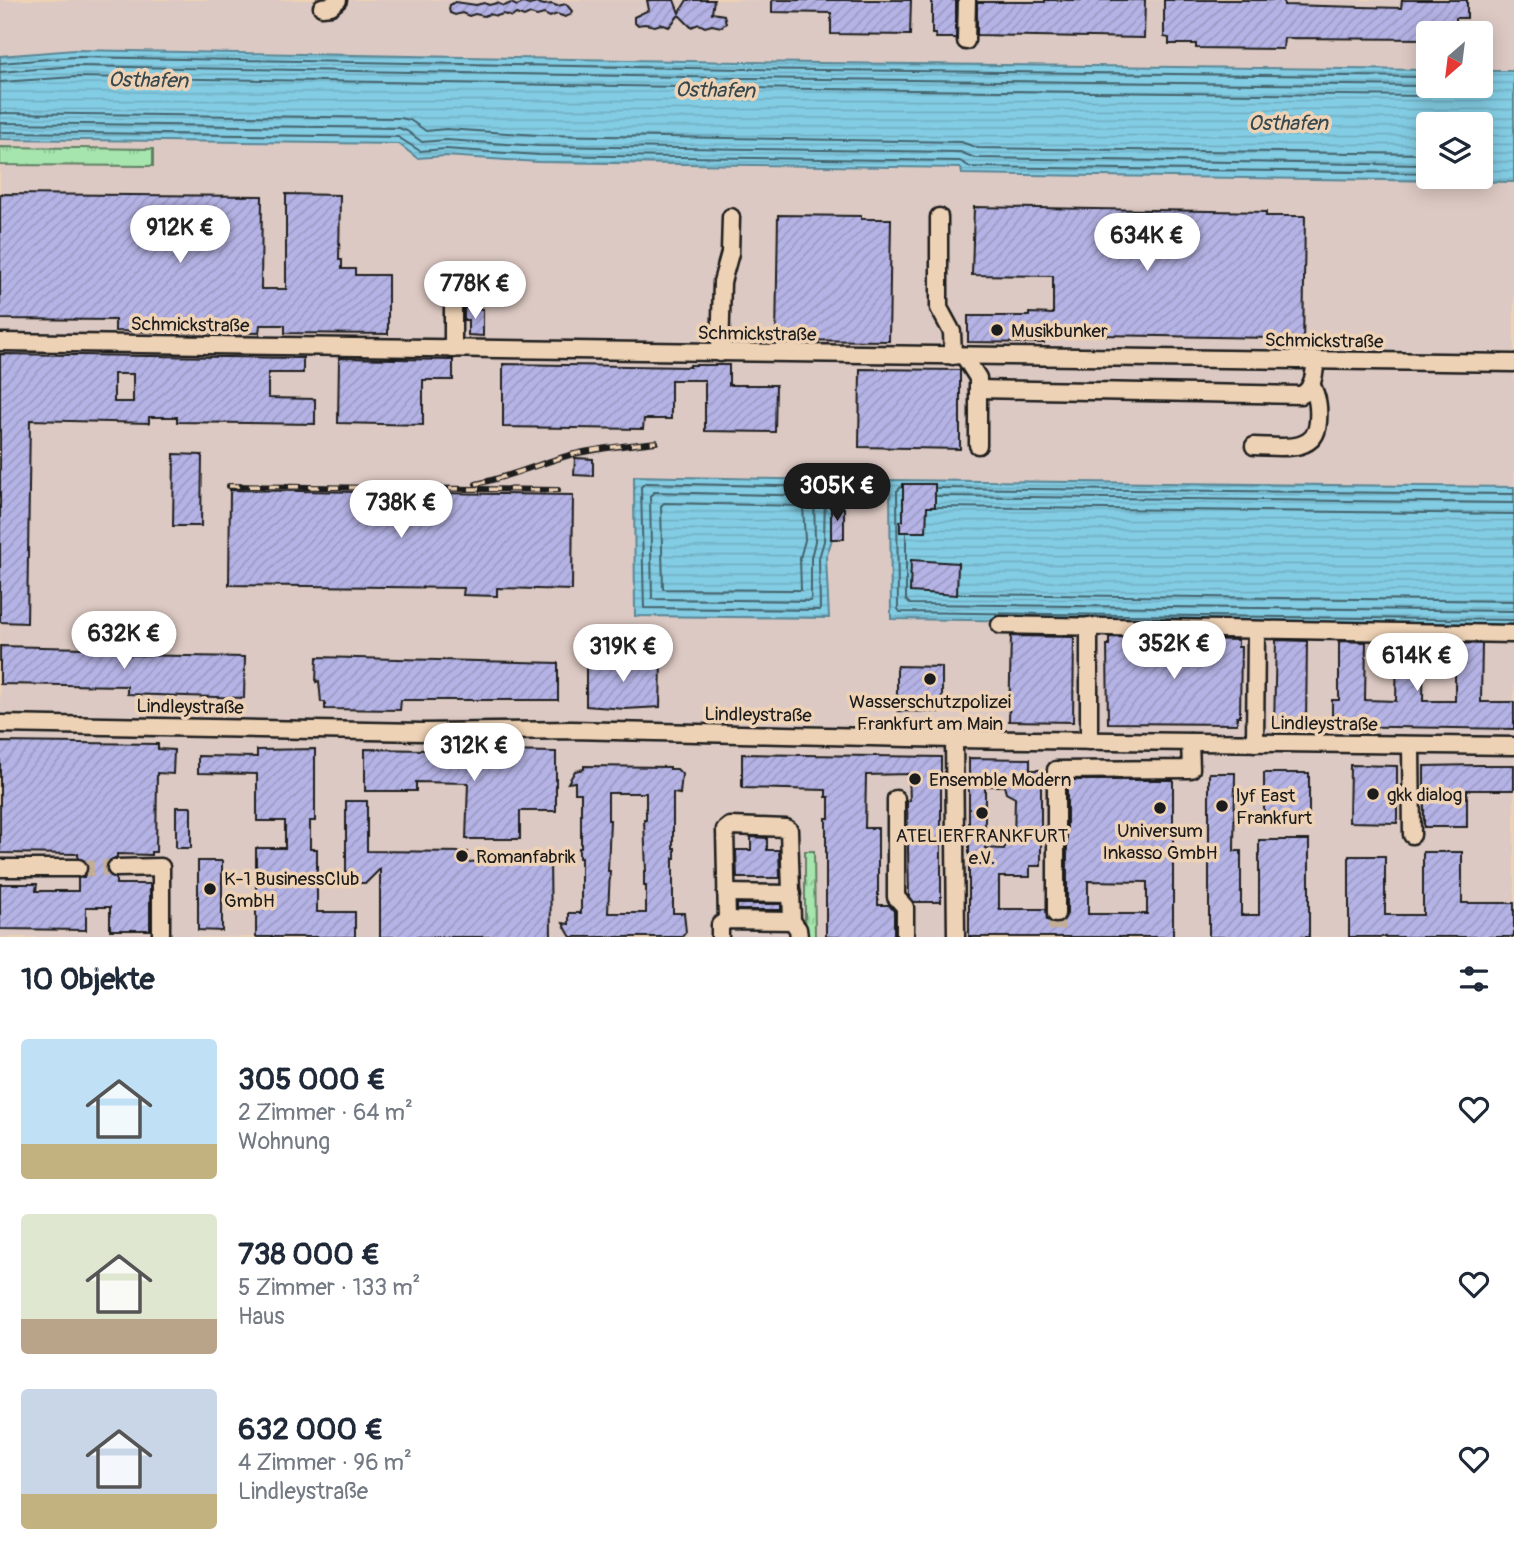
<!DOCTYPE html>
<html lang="de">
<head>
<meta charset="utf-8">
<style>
	body { margin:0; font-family:Pangolin,sans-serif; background:#f2f2f3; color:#1f2937; height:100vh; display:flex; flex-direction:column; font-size:26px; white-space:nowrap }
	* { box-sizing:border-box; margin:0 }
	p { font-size:23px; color:#747a83 }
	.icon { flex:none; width:38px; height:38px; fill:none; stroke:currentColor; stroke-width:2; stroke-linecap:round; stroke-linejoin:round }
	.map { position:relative; height:937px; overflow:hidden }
	.drawer { display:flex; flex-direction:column; background:#fff; flex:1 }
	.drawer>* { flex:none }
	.needle { width:46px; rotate:208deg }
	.controls { position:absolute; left:1416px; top:21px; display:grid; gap:14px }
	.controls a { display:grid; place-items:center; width:77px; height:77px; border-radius:7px; background:#fff; box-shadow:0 4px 18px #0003; font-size:35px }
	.price { position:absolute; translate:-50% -60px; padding:0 16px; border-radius:24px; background:#fff; color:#222; font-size:23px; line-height:46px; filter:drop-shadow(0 2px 4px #0008) }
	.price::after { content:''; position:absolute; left:50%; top:42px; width:21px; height:16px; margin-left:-10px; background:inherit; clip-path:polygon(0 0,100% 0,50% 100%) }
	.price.current { background:#1c1c1c; color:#fff }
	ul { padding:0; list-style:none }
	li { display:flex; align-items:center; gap:21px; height:175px; padding:0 21px }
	li span { display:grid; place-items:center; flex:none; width:196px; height:140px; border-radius:7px; color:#555 }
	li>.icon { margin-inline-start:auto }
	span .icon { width:84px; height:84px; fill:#fffc; stroke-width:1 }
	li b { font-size:30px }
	h2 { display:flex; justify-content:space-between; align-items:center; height:84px; padding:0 21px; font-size:30px }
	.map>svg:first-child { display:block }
</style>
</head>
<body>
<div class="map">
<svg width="1514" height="937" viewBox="0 0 1514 937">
	<defs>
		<pattern id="grass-tufts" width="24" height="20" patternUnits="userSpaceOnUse" patternTransform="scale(1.75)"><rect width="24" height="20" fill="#a6e5ad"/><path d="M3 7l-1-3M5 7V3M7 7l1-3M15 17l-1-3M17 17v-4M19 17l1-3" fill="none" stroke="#8ec494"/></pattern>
		<pattern id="water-rules" width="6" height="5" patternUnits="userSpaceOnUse" patternTransform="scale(1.75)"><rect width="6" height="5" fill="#83cde4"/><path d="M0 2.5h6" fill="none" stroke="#71afc3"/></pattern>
		<pattern id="building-hatch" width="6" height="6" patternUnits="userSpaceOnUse" patternTransform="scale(1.75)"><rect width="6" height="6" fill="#b5b3e5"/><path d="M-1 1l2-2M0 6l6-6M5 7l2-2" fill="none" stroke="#9b99c4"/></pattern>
	</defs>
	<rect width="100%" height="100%" fill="#eed2b5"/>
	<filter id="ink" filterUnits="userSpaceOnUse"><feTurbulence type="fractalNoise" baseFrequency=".0143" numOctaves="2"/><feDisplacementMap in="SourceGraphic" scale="14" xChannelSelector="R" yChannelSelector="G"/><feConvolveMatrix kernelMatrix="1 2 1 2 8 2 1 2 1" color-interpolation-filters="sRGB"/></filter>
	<g filter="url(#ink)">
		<path fill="#ddc9c3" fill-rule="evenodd" d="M0,0h1514v937h-1514zM1428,33h52v53h-52zM1428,124h52v53h-52z"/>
		<g fill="url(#grass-tufts)" stroke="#618064" stroke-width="2">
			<polygon points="0,147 153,149 153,166 0,165"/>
			<polygon points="805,851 814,851 815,937 805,937"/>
		</g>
		<g fill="url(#water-rules)" stroke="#5a8694" stroke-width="2" fill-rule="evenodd">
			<path d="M75,50l668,12 685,8v16h52l1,-15h33v111l-552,-8 -1,-6 -423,-6 -93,-6 -28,2 -18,-14 -399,-5v-83zM1428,124h52v53h-52z"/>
			<polygon points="634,476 825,480 832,493 831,538 832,539 826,558 829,618 635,616"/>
			<polygon points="890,480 1514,487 1514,627 891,619"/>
		</g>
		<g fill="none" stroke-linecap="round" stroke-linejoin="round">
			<g stroke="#45636c" stroke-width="2">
				<polyline points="0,63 75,57 743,69 1428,77"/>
				<polyline points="0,72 75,66 743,78 1428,86"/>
				<polyline points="0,82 75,77 743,88 1426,96 1438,94 1448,86"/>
				<polyline points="0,113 400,118 410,120 426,131 446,129 539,135 961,142 978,148 1428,154"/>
				<polyline points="0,123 399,128 407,131 422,142 446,140 539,146 960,152 975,158 1428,165"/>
				<polyline points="0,132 398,137 420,151 445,149 539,155 960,161 970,167 1428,173"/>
				<polygon points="645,483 820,487 825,495 824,541 819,558 820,610 644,608 641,487"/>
				<polyline points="901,487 897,491 898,609 900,612 1514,620"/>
				<polyline points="937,488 1514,494"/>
				<polygon points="654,492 814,496 815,541 811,558 811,601 652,599 650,496"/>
				<polyline points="937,496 1514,503"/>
				<polygon points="664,503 803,506 805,540 800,558 801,590 663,589 661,506"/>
				<polyline points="937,507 1514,514"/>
				<polyline points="906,534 906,600 910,604 1514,611"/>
				<polyline points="959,594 1514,601"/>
			</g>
		</g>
		<g fill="url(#building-hatch)" stroke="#1c1c1c" stroke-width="2" fill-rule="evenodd">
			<polygon points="647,0 674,0 679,13 687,0 714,0 712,13 724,15 726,23 721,27 712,25 705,27 699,24 691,27 679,15 669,27 661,24 655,26 645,24 637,25 634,22 634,17 649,10"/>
			<polygon points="772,0 911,0 910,35 831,34 831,13 772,12"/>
			<polygon points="932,0 956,0 956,38 936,38 935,34 932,34"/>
			<polygon points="1045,0 1145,0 1144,38 977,35 977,2 1045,2"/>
			<polygon points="1164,0 1284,0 1284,5 1401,8 1402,0 1467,0 1467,18 1456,18 1456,33 1428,33 1428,39 1284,38 1283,49 1196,48 1196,44 1169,44 1169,38 1164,37"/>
			<polygon points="455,2 476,5 484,3 489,5 497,3 504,6 511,3 517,6 523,3 529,5 538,3 544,5 552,4 557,6 566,4 572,11 570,15 565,17 557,14 550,17 544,14 537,16 530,14 524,17 516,14 512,17 503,14 497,16 489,14 484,16 475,14 469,16 462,13 455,15 450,13 449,9 450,5"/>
			<polygon points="0,194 262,196 261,289 286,289 286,194 340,195 339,260 342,260 342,269 355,269 355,275 388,275 388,334 285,333 285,325 260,325 259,333 115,331 115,320 0,319"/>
			<polygon points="974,207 1266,212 1266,216 1305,216 1303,347 1270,347 1271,338 1044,334 1044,343 968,342 968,316 1029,316 1029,313 1053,314 1053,276 972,275"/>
			<polygon points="778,215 861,216 861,219 891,219 889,341 776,340"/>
			<polygon points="464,308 483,309 483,336 468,335 468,320 464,320"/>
			<path d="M0,354l303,4v15h-35v25l47,1v25l-138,-2v-5h-28v6l-119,-3 -3,203 -27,-1zM114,374h19v28h-19z"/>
			<polygon points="339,358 453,360 453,380 423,380 423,425 338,423"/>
			<polygon points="503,364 690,367 690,365 729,365 729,385 776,385 775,432 705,431 705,380 671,380 671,419 644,419 643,429 503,427"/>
			<polygon points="860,369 960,370 960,449 859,447"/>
			<polygon points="174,454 202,455 201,526 173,526"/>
			<polygon points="575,458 593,459 593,476 574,475"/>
			<polygon points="903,484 935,484 935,507 927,507 926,532 900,532 900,521 903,521"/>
			<polygon points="230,490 573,495 572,590 497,588 497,596 463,595 464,588 229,585"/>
			<polygon points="831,507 844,508 844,539 831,539"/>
			<polygon points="911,560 958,563 957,595 910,592"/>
			<polygon points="1011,636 1074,637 1073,722 1009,721"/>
			<polygon points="1109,637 1238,640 1238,647 1241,647 1240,716 1237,716 1237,724 1108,723 1107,645 1109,645"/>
			<polygon points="1276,640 1307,641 1306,726 1274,725"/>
			<polygon points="1339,641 1366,642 1365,700 1396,701 1397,642 1424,643 1423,701 1455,701 1455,643 1482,644 1481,702 1514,702 1514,729 1332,726 1332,700 1339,700"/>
			<polygon points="0,646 128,649 128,655 245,657 244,698 127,694 127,686 0,684"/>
			<polygon points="317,657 558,663 558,700 401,700 400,710 325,709 325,702 321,702 319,681 316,682"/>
			<polygon points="591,659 661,662 660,707 625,709 586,706 586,661"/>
			<polygon points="897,666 942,667 942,712 897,711"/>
			<polygon points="0,742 158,744 158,749 174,750 173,774 157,773 156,852 151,852 151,855 117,854 117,857 107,862 106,868 107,874 116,878 116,884 150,884 150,930 110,930 110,907 86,907 86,930 0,929 0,884 37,884 36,891 78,891 78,878 84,877 88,869 87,862 78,858 78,854 0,853"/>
			<polygon points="315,749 315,821 310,821 310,849 317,849 317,912 355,912 355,937 256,937 256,848 285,848 285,821 257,821 257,774 198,773 198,756 257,757 257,750"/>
			<polygon points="365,749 556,752 556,811 520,811 520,839 466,839 468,783 416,782 416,791 365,791"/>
			<polygon points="742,754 941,757 941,902 914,902 909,896 907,801 910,801 909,774 866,775 865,828 878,828 878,905 889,905 894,911 894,937 826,937 826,818 829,818 829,797 826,797 826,790 742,788"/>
			<path d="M969,758l61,1v11h11v96h-11v11h-31v32h47l1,11 8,4 7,-1 5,-9v-134h106v157h-204zM985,786h19l2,7 9,5 -1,40 -6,3 -4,8 -19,-1zM1088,881l59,1v32h-59z"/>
			<polygon points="1350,765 1397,766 1397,823 1349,822"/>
			<polygon points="1479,765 1514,765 1514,790 1467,790 1467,827 1424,827 1424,766"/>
			<path d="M584,766l86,1v2h7l5,5 -2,20 -7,-1v55h2v10h-2v55h11l2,19 -4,5h-111l-2,-3 -6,-11 6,1v-11h12v-55h-2v-10h2v-55h-6v-11l-7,1 7,-12 9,-2zM608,793h38v27h-2l2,51h-2v15h2v27h-38l2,-42h-2l2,-51h-2z"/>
			<polygon points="1209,773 1235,773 1234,851 1241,851 1241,915 1259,915 1259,840 1309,840 1309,937 1209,937"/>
			<rect x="1264" y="773" width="45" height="46"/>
			<polygon points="346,801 367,801 367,851 467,852 467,862 550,858 551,937 380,937 380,869 366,883 346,883"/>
			<rect x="176" y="807" width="15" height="41"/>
			<polygon points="751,837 767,838 767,850 779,850 780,878 737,878 736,850 751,850"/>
			<polygon points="1423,852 1462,852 1462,903 1514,903 1514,937 1349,937 1349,856 1385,856 1385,915 1423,915"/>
			<polygon points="198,861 222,861 222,931 198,930"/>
			<rect x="737" y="904" width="44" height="6"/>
		</g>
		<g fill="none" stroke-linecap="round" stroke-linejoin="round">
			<g stroke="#c4ae96" stroke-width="16" stroke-dasharray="16 8" stroke-linecap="butt">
				<polyline points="78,868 116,868"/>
				<polyline points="1056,914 1057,937"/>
			</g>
			<g stroke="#1c1c1c" stroke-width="21">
				<g id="minor">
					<polyline points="322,7 331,6 338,0"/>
					<polyline points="966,41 967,0"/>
					<polyline points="939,217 939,308 952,332 953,356"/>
					<polyline points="0,342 1514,363"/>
					<polyline points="453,349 453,292"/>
					<polyline points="720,353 722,282 730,253 731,217"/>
					<polyline points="964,356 978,378 978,445"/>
					<path d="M978,389l323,6c13,-6 13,-22 15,-35"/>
					<path d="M1254,446c23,0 62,9 64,-24 1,-15 0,-24 -7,-38"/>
					<polyline points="1000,625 1514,634"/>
					<polyline points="0,724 423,732 571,730 954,739 1514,746"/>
					<polyline points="954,739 956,937"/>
					<polyline points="1089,741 1089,626"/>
					<polyline points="1255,743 1256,630"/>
					<polyline points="1411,746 1412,835"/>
					<polyline points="896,799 896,897 905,907 905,937"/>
					<polyline points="0,868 78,868"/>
					<polyline points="116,868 161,867 161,937"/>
					<polyline points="726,893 792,894"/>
					<polyline points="1056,914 1056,770 1191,769 1190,742"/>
					<polyline points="727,920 725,830 730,826 786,828 789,830 792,921"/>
					<polyline points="720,937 720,925 727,920 792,921 798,929 799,937"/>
				</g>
			</g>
			<use href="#minor" stroke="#eed2b5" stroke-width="16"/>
			<g stroke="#1c1c1c" stroke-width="6">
				<g id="rail">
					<path d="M476,484c33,-7 62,-20 94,-29 28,-7 58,-10 86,-13"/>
					<polyline points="229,486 558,490"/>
				</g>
			</g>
			<use href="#rail" stroke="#eed2b5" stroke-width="3.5" stroke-dasharray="10" stroke-linecap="butt"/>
		</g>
	</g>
	<g fill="#1c1c1c" stroke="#eed2b5" stroke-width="2.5">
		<circle cx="997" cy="330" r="7"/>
		<circle cx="930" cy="679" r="7"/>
		<circle cx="915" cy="779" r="7"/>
		<circle cx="1373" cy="794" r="7"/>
		<circle cx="1222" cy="806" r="7"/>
		<circle cx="1160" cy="808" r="7"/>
		<circle cx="982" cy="813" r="7"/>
		<circle cx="462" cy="856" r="7"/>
		<circle cx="210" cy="889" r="7"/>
	</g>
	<g text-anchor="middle" stroke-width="7" stroke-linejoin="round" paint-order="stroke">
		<g font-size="19" fill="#1c1c1c" stroke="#eed2b5">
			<text transform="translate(190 324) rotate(1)" y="7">Schmickstraße</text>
			<text transform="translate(757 333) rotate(1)" y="7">Schmickstraße</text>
			<text transform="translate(1324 340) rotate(1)" y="7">Schmickstraße</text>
			<text transform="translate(190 706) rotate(1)" y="7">Lindleystraße</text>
			<text transform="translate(758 714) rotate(1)" y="7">Lindleystraße</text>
			<text transform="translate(1324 723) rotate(1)" y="7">Lindleystraße</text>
		</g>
		<g font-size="19" fill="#1c1c1c" stroke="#eed2b5" text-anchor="start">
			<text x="1011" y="337">Musikbunker</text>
			<text x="930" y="708" text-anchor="middle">Wasserschutzpolizei<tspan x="930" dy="22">Frankfurt am Main</tspan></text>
			<text x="929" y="786">Ensemble Modern</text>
			<text x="1387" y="801">gkk dialog</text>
			<text x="1236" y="802">lyf East<tspan x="1236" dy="22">Frankfurt</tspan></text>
			<text x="1160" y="837" text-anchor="middle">Universum<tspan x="1160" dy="22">Inkasso GmbH</tspan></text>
			<text x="982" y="842" text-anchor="middle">ATELIERFRANKFURT<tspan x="982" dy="22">e.V.</tspan></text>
			<text x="476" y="863">Romanfabrik</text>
			<text x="224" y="885">K-1 BusinessClub<tspan x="224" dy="22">GmbH</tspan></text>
		</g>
		<g font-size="21" font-style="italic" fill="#36484e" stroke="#eed2b5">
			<text transform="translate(148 80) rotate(1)" y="7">Osthafen</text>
			<text transform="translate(715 90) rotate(1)" y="7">Osthafen</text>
			<text x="1288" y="130">Osthafen</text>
		</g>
	</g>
</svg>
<div class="controls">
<a><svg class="needle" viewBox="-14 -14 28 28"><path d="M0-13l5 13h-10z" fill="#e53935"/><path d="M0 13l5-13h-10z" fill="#747a83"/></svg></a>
<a><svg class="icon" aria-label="layers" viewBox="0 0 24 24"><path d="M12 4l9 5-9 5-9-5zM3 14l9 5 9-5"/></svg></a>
</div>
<b class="price" style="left:180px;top:265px">912K €</b>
<b class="price" style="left:1147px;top:273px">634K €</b>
<b class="price" style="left:475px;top:321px">778K €</b>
<b class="price current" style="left:837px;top:523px">305K €</b>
<b class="price" style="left:401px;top:540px">738K €</b>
<b class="price" style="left:124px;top:671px">632K €</b>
<b class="price" style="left:1174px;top:681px">352K €</b>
<b class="price" style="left:623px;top:684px">319K €</b>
<b class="price" style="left:1417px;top:693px">614K €</b>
<b class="price" style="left:474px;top:783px">312K €</b>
</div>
<section class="drawer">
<h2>10 Objekte<svg class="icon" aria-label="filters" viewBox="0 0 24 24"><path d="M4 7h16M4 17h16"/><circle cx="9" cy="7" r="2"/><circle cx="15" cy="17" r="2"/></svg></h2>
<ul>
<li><span style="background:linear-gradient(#bfe0f5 75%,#c2b280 0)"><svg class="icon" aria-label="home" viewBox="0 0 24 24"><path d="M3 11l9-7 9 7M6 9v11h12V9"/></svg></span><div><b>305 000 €</b><p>2 Zimmer · 64 m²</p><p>Wohnung</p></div><svg class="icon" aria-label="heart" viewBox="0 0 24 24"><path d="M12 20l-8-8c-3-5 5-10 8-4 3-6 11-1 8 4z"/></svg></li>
<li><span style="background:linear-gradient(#dfe7d0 75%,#b9a48a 0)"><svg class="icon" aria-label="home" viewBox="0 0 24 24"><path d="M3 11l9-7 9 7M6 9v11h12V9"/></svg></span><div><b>738 000 €</b><p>5 Zimmer · 133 m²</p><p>Haus</p></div><svg class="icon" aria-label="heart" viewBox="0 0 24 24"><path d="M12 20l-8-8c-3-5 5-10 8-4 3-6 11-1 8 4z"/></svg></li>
<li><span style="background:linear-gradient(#c9d6e8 75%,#c2b280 0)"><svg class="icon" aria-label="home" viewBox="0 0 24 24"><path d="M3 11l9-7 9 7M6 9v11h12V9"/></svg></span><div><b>632 000 €</b><p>4 Zimmer · 96 m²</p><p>Lindleystraße</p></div><svg class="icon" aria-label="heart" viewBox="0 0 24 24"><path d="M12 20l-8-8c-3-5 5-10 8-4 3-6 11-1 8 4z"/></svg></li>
</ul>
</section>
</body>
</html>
